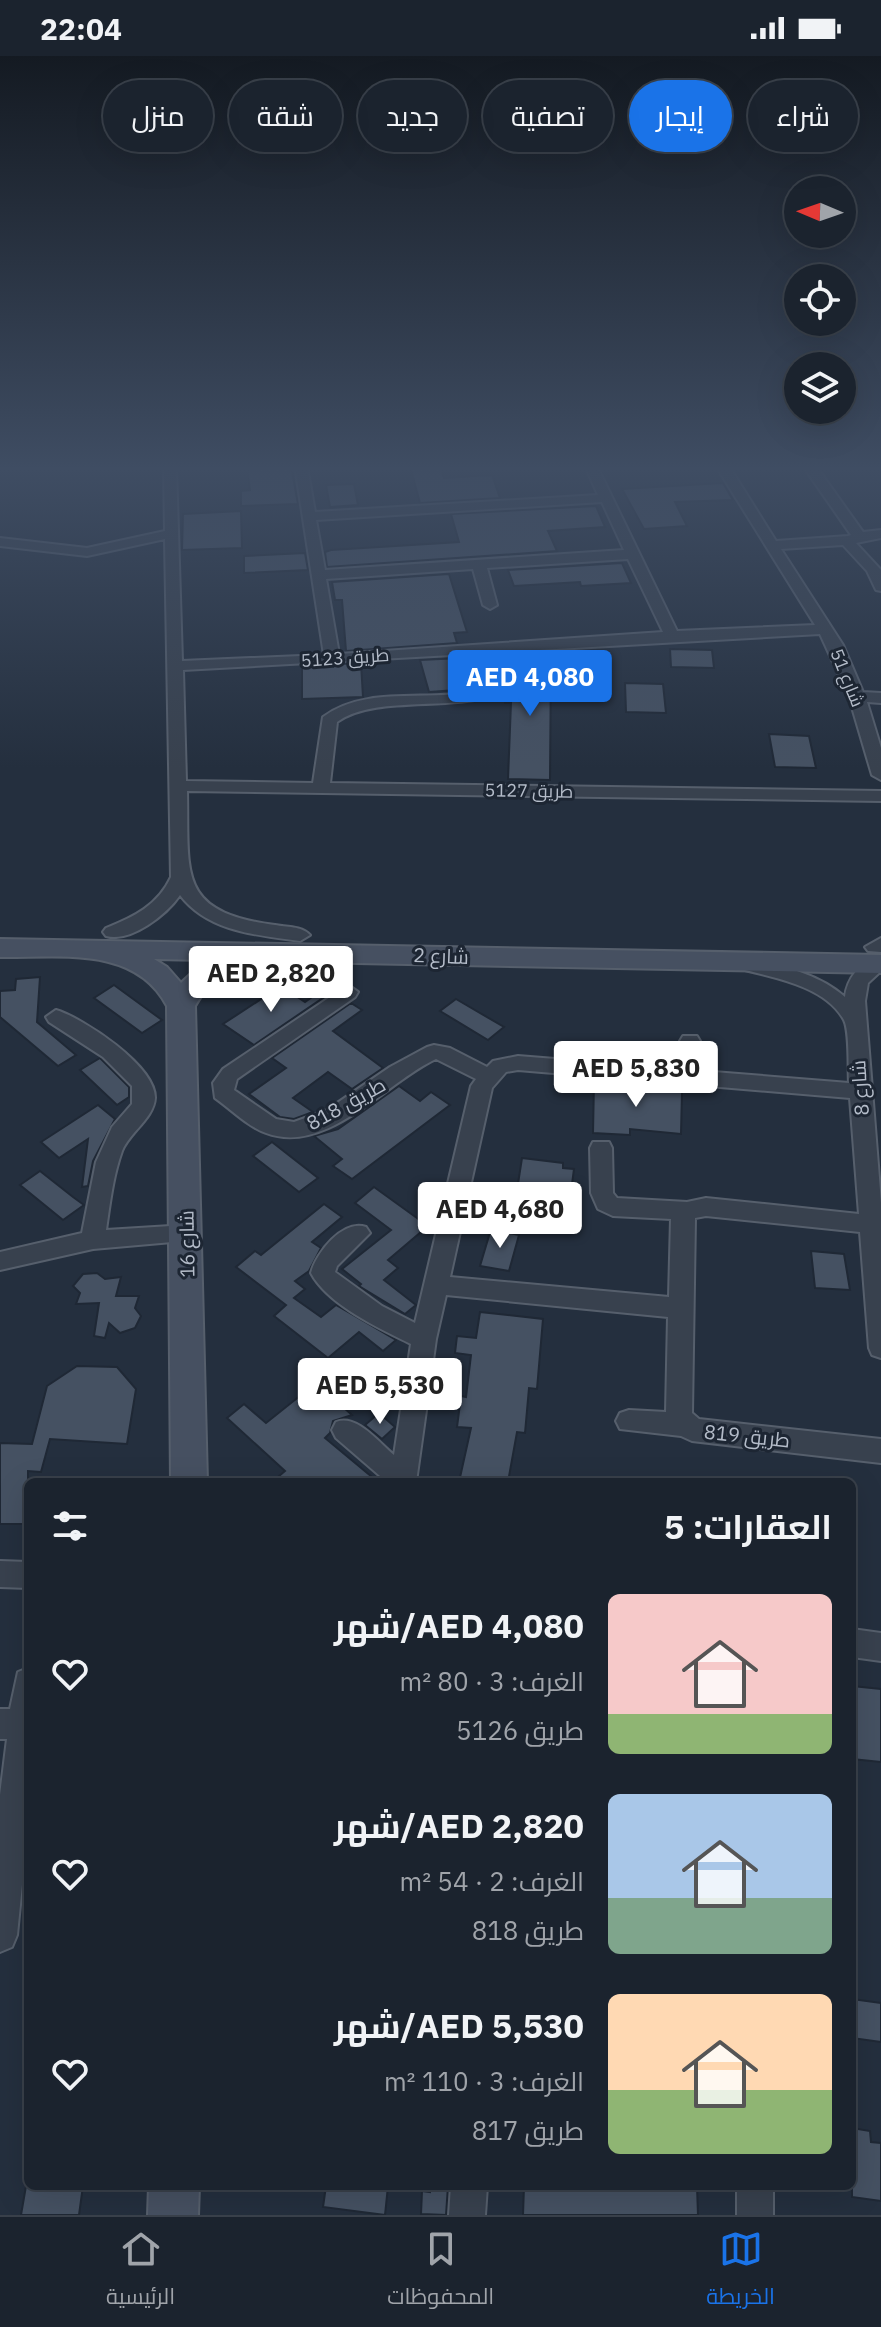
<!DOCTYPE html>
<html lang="ar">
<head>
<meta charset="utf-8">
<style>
	body { margin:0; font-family:"IBM Plex Sans",Cairo,sans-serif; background:#282f3a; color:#f1f3f6; direction:rtl; height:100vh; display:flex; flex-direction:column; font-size:30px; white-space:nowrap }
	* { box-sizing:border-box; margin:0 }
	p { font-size:26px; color:#a0a4aa }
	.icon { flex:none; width:44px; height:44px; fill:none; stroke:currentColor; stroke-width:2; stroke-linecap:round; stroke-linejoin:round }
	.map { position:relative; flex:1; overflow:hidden; direction:ltr }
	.sheet { position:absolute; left:24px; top:1422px; width:832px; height:712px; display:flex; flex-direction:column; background:#1b232e; border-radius:12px; box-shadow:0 8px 32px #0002,0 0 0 2px #39404a; direction:rtl }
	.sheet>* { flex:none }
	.banner { position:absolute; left:24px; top:24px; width:834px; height:72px; direction:rtl; display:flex; gap:16px }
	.needle { width:52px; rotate:272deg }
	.fabs { position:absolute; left:784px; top:120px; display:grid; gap:16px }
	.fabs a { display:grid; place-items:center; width:72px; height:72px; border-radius:50%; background:#1b232e; box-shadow:0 8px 32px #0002,0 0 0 2px #39404a; font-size:40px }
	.price { position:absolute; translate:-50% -68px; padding:0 18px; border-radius:8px; background:#fff; color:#222; font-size:26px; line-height:52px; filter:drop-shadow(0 2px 4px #0008) }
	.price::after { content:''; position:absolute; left:50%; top:48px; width:24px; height:18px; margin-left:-12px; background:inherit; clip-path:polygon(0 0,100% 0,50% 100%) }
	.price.current { background:#1a73e8; color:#fff }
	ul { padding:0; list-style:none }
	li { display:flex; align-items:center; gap:24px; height:200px; padding:0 24px }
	li span { display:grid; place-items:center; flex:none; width:224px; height:160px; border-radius:12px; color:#555 }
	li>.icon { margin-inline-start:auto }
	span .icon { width:96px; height:96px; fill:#fffc; stroke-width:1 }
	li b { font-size:34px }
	h2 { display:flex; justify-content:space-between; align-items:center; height:96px; padding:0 24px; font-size:34px }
	.chip { padding:0 28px; border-radius:36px; background:#1b232e; box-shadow:0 8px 32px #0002,0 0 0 2px #39404a; font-size:28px; line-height:72px }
	.chip.current { background:#1a73e8; color:#fff }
	.status { display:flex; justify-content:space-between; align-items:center; height:56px; padding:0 40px; background:#1b232e; direction:ltr }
	.status svg { height:22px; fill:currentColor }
	.menu { display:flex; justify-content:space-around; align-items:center; height:112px; border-top:2px solid #39404a; background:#1b232e; font-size:22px; color:#a0a4aa }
	.menu a { display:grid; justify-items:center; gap:4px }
	.menu .current { color:#1a73e8 }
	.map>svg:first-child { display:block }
</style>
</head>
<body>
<div class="status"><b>22:04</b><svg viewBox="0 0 49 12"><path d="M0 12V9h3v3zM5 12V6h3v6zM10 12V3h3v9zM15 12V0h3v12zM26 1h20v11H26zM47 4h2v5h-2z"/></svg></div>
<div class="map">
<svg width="881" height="2159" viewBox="0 0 881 2159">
	<rect width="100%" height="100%" fill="#242f3e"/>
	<g fill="#455162" stroke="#1f2835" stroke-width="2">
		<polygon points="291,410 298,448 241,450 241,435 250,434 247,412"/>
		<polygon points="410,410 440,410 444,422 492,419 500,442 420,447"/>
		<polygon points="723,427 733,444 675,446 687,470 644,473 622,433"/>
		<polygon points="354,428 358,449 330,451 326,429"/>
		<polygon points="596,450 605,471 548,475 557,495 327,511 325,496 331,494 459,486 451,458"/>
		<polygon points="241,455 242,492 182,494 183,458"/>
		<polygon points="305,497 308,514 244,517 244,500"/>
		<polygon points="622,507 631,527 581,530 580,526 514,530 508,514"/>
		<polygon points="449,518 467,576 454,577 457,587 346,595 342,544 335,544 332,526"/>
		<polygon points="670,593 712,594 714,612 671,611"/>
		<polygon points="509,601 551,602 550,724 508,723 511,647 505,647"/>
		<polygon points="461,602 470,633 429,636 420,604"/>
		<polygon points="361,607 363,641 302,643 302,610"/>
		<polygon points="625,627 663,628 666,657 626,656"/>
		<polygon points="769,678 809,680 816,712 775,711"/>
		<polygon points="40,921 37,966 76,999 58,1010 0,961 0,935 15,934 16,923"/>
		<polygon points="114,929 162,964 142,977 94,942"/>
		<polygon points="281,930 305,946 326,931 333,935 254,989 223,968"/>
		<polygon points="456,943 504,971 488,984 440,955"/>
		<polygon points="351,947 362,954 333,975 383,1012 352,1033 328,1016 293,1042 313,1056 294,1063 280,1061 249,1038 286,1012 272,1002"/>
		<polygon points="100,1002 129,1031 129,1041 117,1049 80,1014"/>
		<polygon points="594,1025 682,1036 681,1078 630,1073 630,1079 593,1077"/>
		<polygon points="399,1030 420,1045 431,1036 450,1049 352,1123 333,1110 342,1103 314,1080 338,1073"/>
		<polygon points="98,1049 115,1063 93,1105 88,1130 82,1131 88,1083 59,1102 41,1086"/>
		<polygon points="272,1086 318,1122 299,1136 253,1100"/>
		<polygon points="522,1102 563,1107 563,1112 574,1113 571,1136 535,1132 534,1136 517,1134"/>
		<polygon points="40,1115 73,1141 84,1149 63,1164 20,1129"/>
		<polygon points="374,1131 428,1170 388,1204 398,1212 384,1224 416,1249 405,1258 359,1230 361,1228 342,1213 391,1174 355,1147"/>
		<polygon points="494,1142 512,1145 505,1167 487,1163"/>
		<polygon points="324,1148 342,1161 312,1186 321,1192 309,1215 295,1225 305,1233 294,1242 321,1261 336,1249 396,1284 383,1295 359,1276 328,1302 274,1260 286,1249 236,1211 255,1195 261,1199"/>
		<polygon points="491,1173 519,1179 509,1215 480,1210"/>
		<polygon points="811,1195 844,1198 850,1234 815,1232"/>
		<polygon points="97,1217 105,1223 121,1221 116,1240 139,1240 135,1252 141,1260 135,1272 120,1277 109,1267 105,1282 94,1280 99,1247 76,1248 80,1237 73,1230 83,1218"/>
		<polygon points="480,1256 543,1263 537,1333 529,1332 525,1377 517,1376 508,1426 459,1426 471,1372 457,1371 461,1340 466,1341 471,1299 455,1297 457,1280 476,1282"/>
		<polygon points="77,1310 117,1311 136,1333 127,1388 50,1383 41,1416 28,1415 28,1468 0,1468 0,1387 32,1388 47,1330"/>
		<polygon points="316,1327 352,1359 333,1365 330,1377 325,1382 378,1426 272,1426 285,1415 227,1362 244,1348 266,1367"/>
		<polygon points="379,1357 395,1371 382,1383 365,1369"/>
		<polygon points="852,1630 881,1633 881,1706 852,1703"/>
		<polygon points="852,1943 881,1947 881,1986 852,1982"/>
		<polygon points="852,2072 870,2075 871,2086 881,2087 881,2145 852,2141"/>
		<polygon points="26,2130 83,2130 79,2159 21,2159"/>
		<polygon points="326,2130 388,2130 385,2159 323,2151"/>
		<polygon points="430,2130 448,2130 446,2159 421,2158 422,2135 430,2136"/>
		<polygon points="524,2130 697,2130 698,2159 523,2159"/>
	</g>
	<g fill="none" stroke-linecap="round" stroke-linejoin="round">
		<g stroke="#565f6c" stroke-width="4">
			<g id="street">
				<path d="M164,410h12l6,195 142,-6 -29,-189h12l8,46 283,-17 -13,-29h12l80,165 138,-6 -99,-159h13l47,75 72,-5 3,-1 -48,-69h13l47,66 18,-2v8l-25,5 25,27v21l-5,-1 -9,-19 -24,-26 -62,4 62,96 20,47 18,1v10l-14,-1 14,46v32l-9,-5 -23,-78 -29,-63 -335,19 5,34 -6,11c-42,11 -114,-1 -147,24l-7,61 551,8v10l-694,-10c2,83 -11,121 88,134 11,2 27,1 35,10l-10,6c-43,-6 -92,-9 -120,-46 -13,19 -49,48 -74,41l-3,-4 3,-4c28,-11 52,-23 65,-51l-6,-338 -78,17 -87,-10v-8l87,10 78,-17zM602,446l22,48 -299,20 -9,-50zM628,503l35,73 -324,22 -13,-75 147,-10 10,36 7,4 7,-4 -10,-37zM470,598l4,33 -2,5c-47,9 -108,-6 -149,25l-10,66 -127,-2 -3,-111z"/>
				<polygon points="881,882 881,896 868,895 865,891"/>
				<path d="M877,902l4,1v12l-13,12 -3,18 16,202v155l-9,-3 -3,-7 -9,-116 -154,-16 -11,2 -3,195 7,6 182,20v24l-189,-22 -11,-5 -61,-7 -4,-8 4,-8 9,-3 37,2 2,-95 -222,-22 -10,44 -20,143h-29l-51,-44 -4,-8 4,-8c21,-8 42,20 58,33l17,-111c-32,-16 -83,-39 -100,-71 5,-20 32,-54 55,-46l4,6 -33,33 -2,6 47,34 33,17 56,-237 5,-7 -40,-20c-50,23 -109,97 -170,74 -19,-7 -34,-23 -51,-35l-2,-15 10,-14 125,-84 10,7 -3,5 -118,82 -3,11 42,29 18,3 33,-12 63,-43 37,-20 7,-2 16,3 37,19 6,-6 25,-5 161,13 1,-28 3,-5h14l3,5 1,30 148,12c-1,-15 1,-51 -5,-63 -18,-33 -67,-42 -99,-50l-3,-5 10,-6c33,8 67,15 93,38 2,-18 14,-34 32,-39zM518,1014l332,28 9,116 -153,-16 -19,4 -70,-4 -4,-5 -1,-45 -3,-6h-16l-3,6 1,45 7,16 15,7 58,3 -2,78 -219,-20 42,-189 14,-16z"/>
				<path d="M56,954c27,8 100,56 99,88 -1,20 -26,35 -33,53 -9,25 -12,52 -16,79l81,-5 8,3 4,6 -4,6 -102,9 -93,21v-18l82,-19 14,-71 16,-35 20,-23v-18l-29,-29 -54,-35 -3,-5z"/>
				<polygon points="0,1505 28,1506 28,1532 0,1531"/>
				<polygon points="852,1573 881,1577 881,1605 852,1601"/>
				<polygon points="28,1612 28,1768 17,1879 12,1891 0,1896 0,1739 7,1683 0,1683 0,1653 10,1653 18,1616"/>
				<polygon points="451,2130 487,2130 485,2159 449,2159"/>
				<rect x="737" y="2130" width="36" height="29"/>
			</g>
		</g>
		<g stroke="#565f6c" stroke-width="4">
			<g id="secondary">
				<path d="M0,883l881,16v18l-631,-12c-24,9 -42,22 -55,45l12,476h-36l-4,-476c-32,-61 -108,-48 -167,-49zM154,903l52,1 -25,23 -14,-16z"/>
				<polygon points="149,2130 199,2130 198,2159 148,2159"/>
			</g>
		</g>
		<use href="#street" fill="#38414e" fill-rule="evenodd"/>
		<use href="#secondary" fill="#465061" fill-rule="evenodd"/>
	</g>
	<linearGradient id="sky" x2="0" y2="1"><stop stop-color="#141a22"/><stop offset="0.58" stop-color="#3f4d63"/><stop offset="1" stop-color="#3f4d63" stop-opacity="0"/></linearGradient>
	<rect width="881" height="712" fill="url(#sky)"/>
	<g text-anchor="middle" stroke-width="6" stroke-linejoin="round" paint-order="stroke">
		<g font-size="18" fill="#b4bcc9" stroke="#1d2633">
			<text transform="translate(345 602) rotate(-4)" y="6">طريق 5123</text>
			<text transform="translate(847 622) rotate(68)" y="6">شارع 51</text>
			<text transform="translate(529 735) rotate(1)" y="6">طريق 5127</text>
		</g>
		<g font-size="20" fill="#b4bcc9" stroke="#1d2633">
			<text transform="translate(441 900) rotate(2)" y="7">شارع 2</text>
			<text transform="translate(860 1032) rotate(-94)" y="7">شارع 8</text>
			<text transform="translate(346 1048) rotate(-29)" y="7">طريق 818</text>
			<text transform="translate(187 1188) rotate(-91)" y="7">شارع 16</text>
			<text transform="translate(747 1380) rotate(6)" y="7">طريق 819</text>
		</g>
	</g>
</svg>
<div class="fabs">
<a><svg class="needle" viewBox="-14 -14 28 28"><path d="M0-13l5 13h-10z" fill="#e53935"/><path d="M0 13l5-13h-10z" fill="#a0a4aa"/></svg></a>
<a><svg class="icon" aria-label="locate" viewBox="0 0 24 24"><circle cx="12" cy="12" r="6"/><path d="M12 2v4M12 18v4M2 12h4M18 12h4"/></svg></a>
<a><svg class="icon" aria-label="layers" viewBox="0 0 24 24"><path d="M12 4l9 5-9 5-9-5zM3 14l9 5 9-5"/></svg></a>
</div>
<b class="price current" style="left:530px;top:662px">AED 4,080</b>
<b class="price" style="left:271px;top:958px">AED 2,820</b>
<b class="price" style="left:636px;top:1053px">AED 5,830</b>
<b class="price" style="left:500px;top:1194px">AED 4,680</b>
<b class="price" style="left:380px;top:1370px">AED 5,530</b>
<div class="banner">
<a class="chip">شراء</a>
<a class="chip current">إيجار</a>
<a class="chip">تصفية</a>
<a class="chip">جديد</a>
<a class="chip">شقة</a>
<a class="chip">منزل</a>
</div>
<section class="sheet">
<h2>العقارات: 5<svg class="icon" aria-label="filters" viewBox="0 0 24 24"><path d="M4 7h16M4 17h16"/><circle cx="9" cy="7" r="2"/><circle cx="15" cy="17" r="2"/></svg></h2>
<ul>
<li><span style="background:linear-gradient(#f6c9c9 75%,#8fb573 0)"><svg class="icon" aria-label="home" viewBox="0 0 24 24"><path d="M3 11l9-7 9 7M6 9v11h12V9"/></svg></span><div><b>AED 4,080/شهر</b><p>الغرف: 3 · 80 m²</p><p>طريق 5126</p></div><svg class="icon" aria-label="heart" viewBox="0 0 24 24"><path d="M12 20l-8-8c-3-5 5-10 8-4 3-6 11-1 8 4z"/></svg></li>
<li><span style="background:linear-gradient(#a9c7e8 65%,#7fa58c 0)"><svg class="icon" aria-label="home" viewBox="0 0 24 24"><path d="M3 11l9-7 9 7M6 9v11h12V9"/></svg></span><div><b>AED 2,820/شهر</b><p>الغرف: 2 · 54 m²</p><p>طريق 818</p></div><svg class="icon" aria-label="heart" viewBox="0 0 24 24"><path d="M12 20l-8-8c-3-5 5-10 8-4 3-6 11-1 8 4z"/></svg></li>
<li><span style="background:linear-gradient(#ffd9b3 60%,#8fb573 0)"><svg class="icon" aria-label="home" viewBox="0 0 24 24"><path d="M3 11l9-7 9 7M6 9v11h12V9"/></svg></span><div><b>AED 5,530/شهر</b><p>الغرف: 3 · 110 m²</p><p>طريق 817</p></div><svg class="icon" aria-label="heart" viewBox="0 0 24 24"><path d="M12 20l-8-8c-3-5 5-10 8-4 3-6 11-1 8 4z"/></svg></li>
</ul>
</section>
</div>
<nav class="menu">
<a class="current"><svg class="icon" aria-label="map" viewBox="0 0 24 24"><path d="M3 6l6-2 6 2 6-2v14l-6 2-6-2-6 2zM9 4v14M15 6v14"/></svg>الخريطة</a>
<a><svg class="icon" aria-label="saved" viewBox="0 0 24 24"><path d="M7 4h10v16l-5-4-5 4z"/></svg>المحفوظات</a>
<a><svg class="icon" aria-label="home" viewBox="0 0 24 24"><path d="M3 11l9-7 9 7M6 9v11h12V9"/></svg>الرئيسية</a>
</nav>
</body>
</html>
